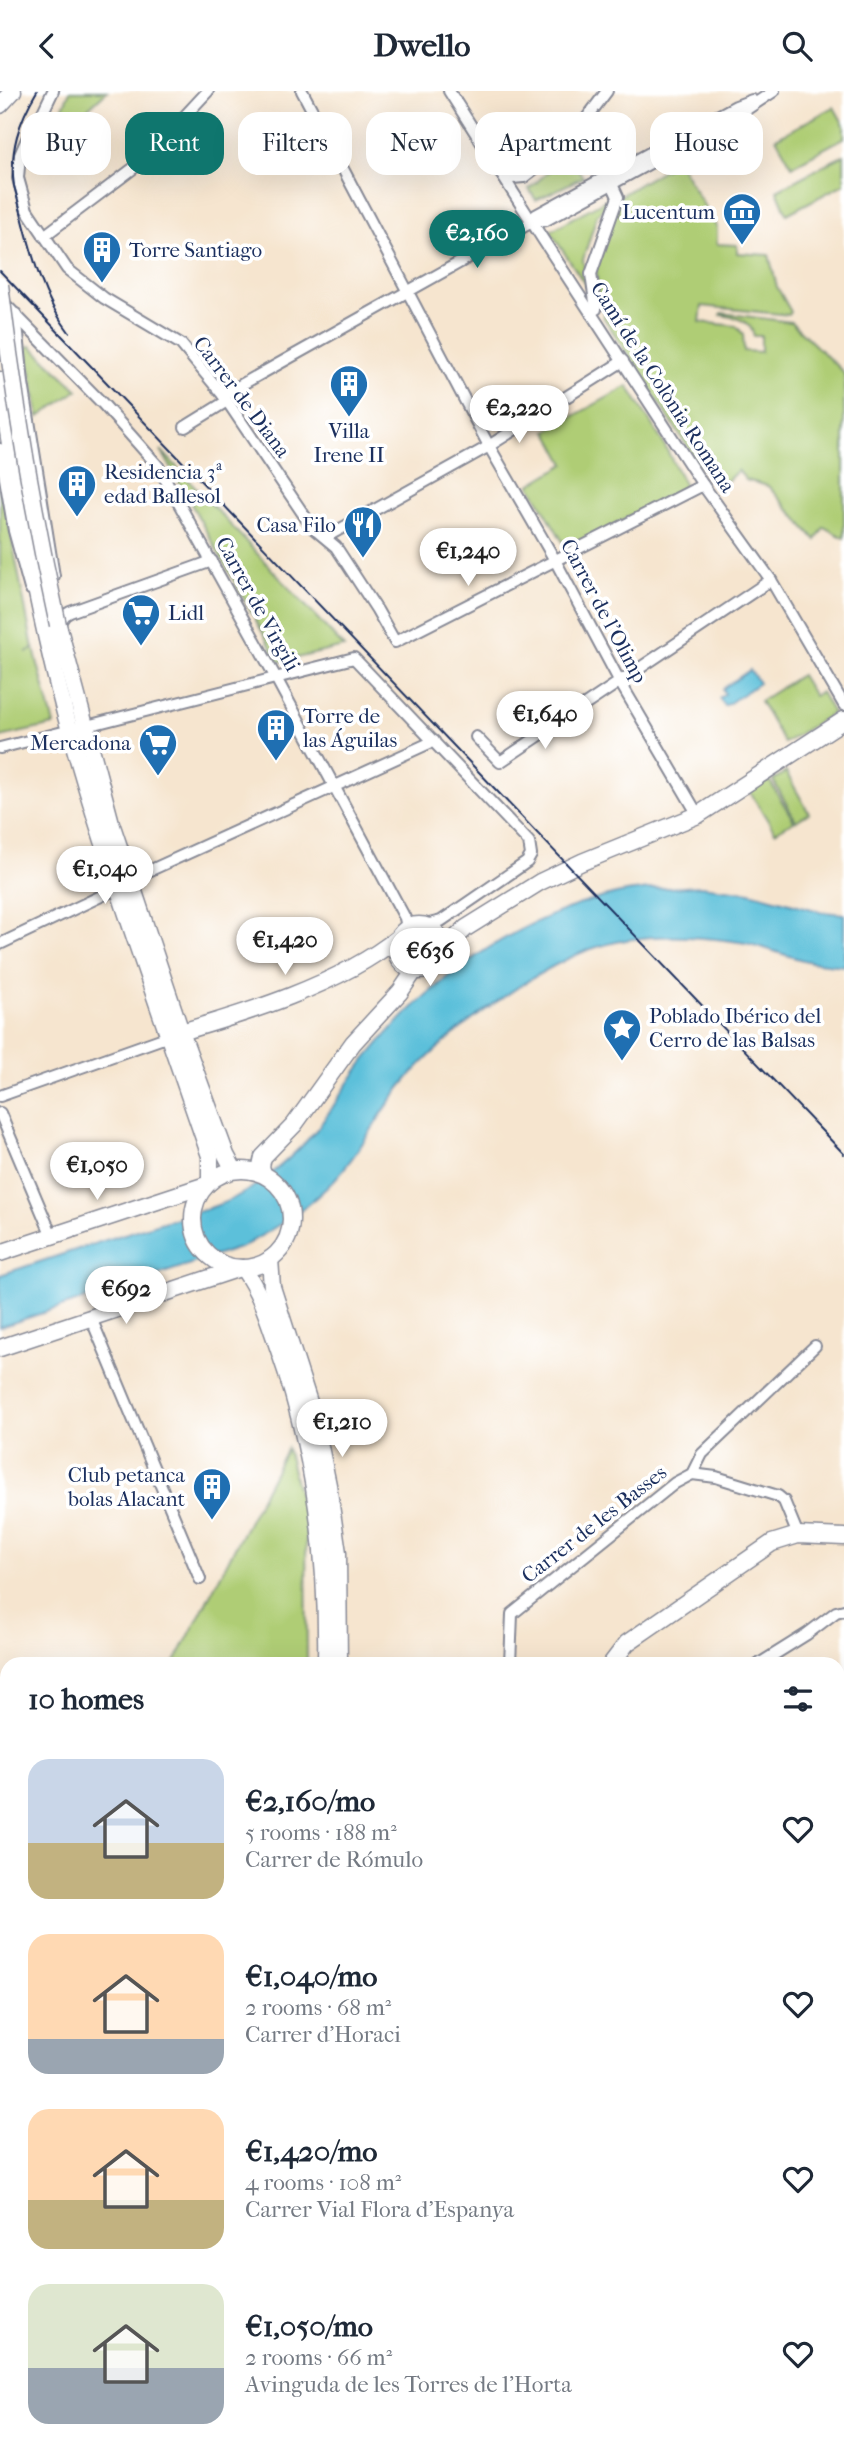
<!DOCTYPE html>
<html lang="en">
<head>
<meta charset="utf-8">
<style>
	body { margin:0; font-family:"IM FELL French Canon",serif; background:#f6f6f7; color:#1f2937; height:100vh; display:flex; flex-direction:column; font-size:26px; white-space:nowrap }
	* { box-sizing:border-box; margin:0 }
	p { font-size:23px; color:#747a83 }
	.icon { flex:none; width:38px; height:38px; fill:none; stroke:currentColor; stroke-width:2; stroke-linecap:round; stroke-linejoin:round }
	.map { position:relative; flex:1; overflow:hidden }
	.details { position:absolute; left:0px; top:1566px; width:845px; height:800px; display:flex; flex-direction:column; background:#fff; border-radius:21px 21px 0 0; box-shadow:0 7px 28px #0002 }
	.details>* { flex:none }
	.guide { position:absolute; left:21px; top:21px; width:803px; height:63px; display:flex; gap:14px }
	.price { position:absolute; translate:-50% -60px; padding:0 16px; border-radius:24px; background:#fff; color:#222; font-size:23px; line-height:46px; filter:drop-shadow(0 2px 4px #0008) }
	.price::after { content:''; position:absolute; left:50%; top:42px; width:21px; height:16px; margin-left:-10px; background:inherit; clip-path:polygon(0 0,100% 0,50% 100%) }
	.price.current { background:#0f766e; color:#fff }
	ul { padding:0; list-style:none }
	li { display:flex; align-items:center; gap:21px; height:175px; padding:0 28px }
	li span { display:grid; place-items:center; flex:none; width:196px; height:140px; border-radius:21px; color:#555 }
	li>.icon { margin-inline-start:auto }
	span .icon { width:84px; height:84px; fill:#fffc; stroke-width:1 }
	li b { font-size:30px }
	h2 { display:flex; justify-content:space-between; align-items:center; height:84px; padding:0 28px; font-size:30px }
	.chip { padding:0 24px; border-radius:21px; background:#fff; box-shadow:0 7px 28px #0002; font-size:24px; line-height:63px }
	.chip.current { background:#0f766e; color:#fff }
	header { display:flex; justify-content:space-between; align-items:center; height:91px; padding:0 28px; background:#fff; font-size:32px; font-weight:700 }
	.map>svg:first-child { display:block }
</style>
</head>
<body>
<header><svg class="icon" aria-label="back" viewBox="0 0 24 24"><path d="M15 5l-7 7 7 7"/></svg>Dwello<svg class="icon" aria-label="search" viewBox="0 0 24 24"><circle cx="10" cy="10" r="6"/><path d="M15 15l6 6"/></svg></header>
<div class="map">
<svg width="844" height="2365" viewBox="0 0 844 2365">
	<rect width="100%" height="100%" fill="#fff"/>
	<filter id="ink" filterUnits="userSpaceOnUse"><feTurbulence type="fractalNoise" baseFrequency=".0143" numOctaves="2"/><feDisplacementMap in="SourceGraphic" scale="14" xChannelSelector="R" yChannelSelector="G"/><feConvolveMatrix kernelMatrix="1 2 1 2 8 2 1 2 1" color-interpolation-filters="sRGB"/></filter>
	<filter id="wash" filterUnits="userSpaceOnUse"><feTurbulence type="fractalNoise" baseFrequency=".00686" numOctaves="4" result="noise"/><feDisplacementMap in="SourceGraphic" scale="28" xChannelSelector="R" yChannelSelector="G"/><feGaussianBlur stdDeviation="1.57" result="paint"/><feColorMatrix in="noise" values="0 0 0 0 0 0 0 0 0 0 0 0 0 0 0 0 0 1.4 0 .05"/><feComposite in="paint" operator="in"/></filter>
	<g filter="url(#wash)">
		<rect width="100%" height="100%" fill="#f6e5cf"/>
		<g fill="#afcd74" stroke="#657e69" stroke-width="2">
			<polygon points="70,0 107,0 70,34 60,23"/>
			<polygon points="834,16 844,34 844,47 792,75 776,47"/>
			<polygon points="568,63 583,86 536,109 529,98"/>
			<polygon points="844,64 844,93 787,123 777,99"/>
			<path d="M678,70l39,67v16l20,1v8l32,2 8,32 14,25 -2,3 -87,-9 -2,16 36,4 7,8 1,17 17,1v-16h-7c-4,-17 -18,-18 -33,-21l1,-2 69,9 53,51v165l-20,-11 -8,13 -48,-54 -22,-6 -8,-10 -12,12 -17,-2 -105,-162 -1,-14h-4l-3,-36 22,-71z"/>
			<polygon points="614,104 597,124 583,169 590,201 550,140"/>
			<polygon points="31,255 78,299 39,326 26,256"/>
			<polygon points="628,295 664,353 685,395 568,460 530,394 565,373 547,340"/>
			<polygon points="161,359 344,556 279,571"/>
			<polygon points="0,387 33,557 26,561 34,558 54,634 0,646"/>
			<polygon points="801,584 814,605 821,601 833,622 784,652 760,610"/>
			<polygon points="786,681 809,722 796,730 773,689"/>
			<polygon points="769,689 794,730 775,741 750,701"/>
			<polygon points="287,1357 306,1432 307,1573 174,1573"/>
			<polygon points="844,1599 844,2365 829,2365 825,2359 838,2359 838,1601"/>
			<polygon points="0,1679 7,1694 7,1961 0,1951"/>
		</g>
		<g fill="#5cc0da" stroke="#3c789c" stroke-width="2">
			<polygon points="750,579 759,592 725,615 719,607 725,603 722,598"/>
			<path d="M701,795l49,6 73,20 21,2v52c-12,-2 -25,-2 -37,-5 -21,-5 -40,-13 -61,-18 -19,-3 -39,-5 -58,-6 -33,-2 -69,2 -100,13 -57,22 -145,86 -184,133 -25,30 -41,66 -68,95 -26,29 -61,50 -94,69l-242,80v-52c52,-17 104,-35 156,-51 33,-10 64,-16 94,-35 23,-16 49,-38 67,-60 17,-22 31,-47 48,-69 64,-80 147,-140 247,-165 29,-7 59,-7 89,-9z"/>
		</g>
	</g>
	<g filter="url(#ink)">
		<g fill="none" stroke-linecap="round" stroke-linejoin="round">
			<g stroke="#888a96" stroke-width="14">
				<g id="street">
					<polyline points="53,0 42,23 30,41 20,64 18,87 27,119 67,178 104,207 181,253 223,304 312,436 336,456 377,519 395,551 703,394"/>
					<polyline points="302,0 489,355 556,471 620,591 698,724"/>
					<polyline points="449,0 542,147 703,394 771,489 844,614"/>
					<polyline points="501,83 512,87 524,86 568,52 607,0"/>
					<polyline points="532,131 536,124 736,15 752,9"/>
					<polyline points="44,145 143,70 208,0"/>
					<polyline points="3,211 103,313 158,375 276,587 405,827 407,837"/>
					<polyline points="591,221 596,218 591,183 618,106 612,93"/>
					<polyline points="16,223 23,292 54,485"/>
					<polyline points="223,304 532,131 546,129 741,22 774,0"/>
					<polyline points="185,336 227,310"/>
					<polyline points="0,358 14,440 30,498"/>
					<polyline points="326,446 484,358 623,270"/>
					<polyline points="58,534 65,524 70,521 212,470"/>
					<polyline points="476,646 500,671 771,489"/>
					<polyline points="0,657 354,567 529,751 531,764 527,771 441,830 425,834"/>
					<polyline points="129,789 434,650"/>
					<polyline points="0,853 118,797"/>
					<polyline points="0,1005 169,945"/>
					<polyline points="0,1022 52,1145"/>
					<polyline points="91,1227 200,1488"/>
					<polyline points="692,1383 716,1386 778,1405 784,1410 798,1444"/>
					<polyline points="510,1573 512,1523 675,1392 692,1383 702,1363 815,1255"/>
					<polyline points="759,1573 807,1543 836,1521 844,1519"/>
					<polyline points="0,1706 7,1715"/>
					<polyline points="244,2359 251,2365"/>
					<polyline points="393,2359 394,2365"/>
					<polyline points="797,2359 803,2365"/>
					<polyline points="184,2365 191,2359"/>
					<polyline points="515,2365 515,2359"/>
				</g>
			</g>
			<g stroke="#888a96" stroke-width="19">
				<g id="secondary">
					<polyline points="0,14 13,0"/>
					<path d="M0,289c17,112 36,224 65,333 41,150 95,296 145,443v25"/>
					<polyline points="58,534 111,732 181,941 226,1064 234,1079"/>
					<circle cx="419" cy="857" r="23"/>
					<polyline points="442,860 466,837 540,791 582,771 698,724 844,629"/>
					<path d="M171,944c73,-21 169,-50 228,-98"/>
					<circle cx="242" cy="1128" r="49"/>
					<polyline points="263,1083 261,1075 263,1066 294,1034 353,952 400,901 415,879"/>
					<polyline points="0,1162 206,1094"/>
					<polyline points="270,1168 272,1196 314,1327 328,1394 338,1462 339,1573"/>
					<path d="M243,1177c19,28 25,51 36,82 36,102 49,207 47,314"/>
					<polyline points="0,1257 240,1177"/>
					<polyline points="611,1573 627,1552 772,1452 798,1444 844,1446"/>
					<polyline points="215,2365 217,2359"/>
					<polyline points="231,2365 233,2359"/>
					<polyline points="653,2365 654,2359"/>
				</g>
			</g>
			<use href="#street" stroke="#fff" stroke-width="10"/>
			<use href="#secondary" stroke="#fff" stroke-width="16"/>
			<g stroke="#1b2f5e" stroke-width="2">
				<path d="M37,0c-18,30 -28,60 -23,95 14,50 23,105 55,146"/>
				<polyline points="0,180 844,1063"/>
			</g>
			<g stroke="#888a96" stroke-width="19" stroke-linecap="butt">
				<path id="secondary-bridge" d="M0,194c14,115 33,227 58,340"/>
			</g>
			<use href="#secondary-bridge" stroke="#fff" stroke-width="16"/>
		</g>
	</g>
	<defs>
		<g id="museum-pin" transform="scale(2.0125)"><path d="M0 17L-7.5 6A9.5 9.5 0 1 1 7.5 6Z" fill="#1f6fb2" stroke="#fff"/><path d="M0-6L6-3V-2H-6V-3ZM-5-1h2V3h-2ZM-1-1h2V3h-2ZM3-1h2V3H3ZM-6 4H6V6H-6Z" fill="#fff"/></g>
		<g id="building-pin" transform="scale(2.0125)"><path d="M0 17L-7.5 6A9.5 9.5 0 1 1 7.5 6Z" fill="#1f6fb2" stroke="#fff"/><path d="M-4-6H4V6H1V3H-1V6H-4ZM-2.5-4.3h1.7v1.8h-1.7ZM.8-4.3h1.7v1.8H.8ZM-2.5-1h1.7V.8h-1.7ZM.8-1h1.7V.8H.8Z" fill="#fff"/></g>
		<g id="restaurant-pin" transform="scale(2.0125)"><path d="M0 17L-7.5 6A9.5 9.5 0 1 1 7.5 6Z" fill="#1f6fb2" stroke="#fff"/><path d="M-5-6h1v4h1v-4h1v4h1v-4h1v5L-1.5 .5V6h-2V.5L-5-1ZM5-6V6H3V1.5H1.5Q1.5-4 5-6Z" fill="#fff"/></g>
		<g id="supermarket-pin" transform="scale(2.0125)"><path d="M0 17L-7.5 6A9.5 9.5 0 1 1 7.5 6Z" fill="#1f6fb2" stroke="#fff"/><path d="M-6-5.5h2.5l.6 2H6L4.5 2H-2.5L-4.4-4H-6ZM-1.5 3.2a1.3 1.3 0 1 0 .1 0ZM3 3.2a1.3 1.3 0 1 0 .1 0Z" fill="#fff"/></g>
		<g id="sight-pin" transform="scale(2.0125)"><path d="M0 17L-7.5 6A9.5 9.5 0 1 1 7.5 6Z" fill="#1f6fb2" stroke="#fff"/><path d="M0-6L1.8-2.2L6-1.7L2.9 1.2L3.7 5.4L0 3.3L-3.7 5.4L-2.9 1.2L-6-1.7L-1.8-2.2Z" fill="#fff"/></g>
	</defs>
	<g fill-rule="evenodd">
		<use href="#museum-pin" x="742" y="121"/>
		<use href="#building-pin" x="102" y="159"/>
		<use href="#building-pin" x="349" y="293"/>
		<use href="#building-pin" x="77" y="393"/>
		<use href="#restaurant-pin" x="363" y="434"/>
		<use href="#supermarket-pin" x="141" y="522"/>
		<use href="#building-pin" x="276" y="637"/>
		<use href="#supermarket-pin" x="158" y="652"/>
		<use href="#sight-pin" x="622" y="937"/>
		<use href="#building-pin" x="212" y="1396"/>
	</g>
	<g text-anchor="middle" stroke-width="7" stroke-linejoin="round" paint-order="stroke">
		<g font-size="21" fill="#1b2f5e" stroke="#fff" text-anchor="start">
			<text x="715" y="128" text-anchor="end">Lucentum</text>
			<text x="129" y="166">Torre Santiago</text>
			<text x="349" y="347" text-anchor="middle">Villa<tspan x="349" dy="24">Irene II</tspan></text>
			<text x="104" y="388">Residencia 3ª<tspan x="104" dy="24">edad Ballesol</tspan></text>
			<text x="336" y="441" text-anchor="end">Casa Filo</text>
			<text x="168" y="529">Lidl</text>
			<text x="303" y="632">Torre de<tspan x="303" dy="24">las Águilas</tspan></text>
			<text x="131" y="659" text-anchor="end">Mercadona</text>
			<text x="649" y="932">Poblado Ibérico del<tspan x="649" dy="24">Cerro de las Balsas</tspan></text>
			<text x="185" y="1391" text-anchor="end">Club petanca<tspan x="185" dy="24">bolas Alacant</tspan></text>
		</g>
		<g font-size="21" fill="#1b2f5e" stroke="#fff">
			<text transform="translate(663 296) rotate(57)" y="7">Camí de la Colònia Romana</text>
			<text transform="translate(242 306) rotate(53)" y="7">Carrer de Diana</text>
			<text transform="translate(258 513) rotate(61)" y="7">Carrer de Virgili</text>
			<text transform="translate(604 520) rotate(62)" y="7">Carrer de l'Olimp</text>
			<text transform="translate(594 1433) rotate(-38)" y="7">Carrer de les Basses</text>
		</g>
	</g>
</svg>
<b class="price current" style="left:477px;top:179px">€2,160</b>
<b class="price" style="left:519px;top:354px">€2,220</b>
<b class="price" style="left:468px;top:497px">€1,240</b>
<b class="price" style="left:545px;top:660px">€1,640</b>
<b class="price" style="left:105px;top:815px">€1,040</b>
<b class="price" style="left:285px;top:886px">€1,420</b>
<b class="price" style="left:430px;top:897px">€636</b>
<b class="price" style="left:97px;top:1111px">€1,050</b>
<b class="price" style="left:126px;top:1235px">€692</b>
<b class="price" style="left:342px;top:1368px">€1,210</b>
<div class="guide">
<a class="chip">Buy</a>
<a class="chip current">Rent</a>
<a class="chip">Filters</a>
<a class="chip">New</a>
<a class="chip">Apartment</a>
<a class="chip">House</a>
</div>
<section class="details">
<h2>10 homes<svg class="icon" aria-label="filters" viewBox="0 0 24 24"><path d="M4 7h16M4 17h16"/><circle cx="9" cy="7" r="2"/><circle cx="15" cy="17" r="2"/></svg></h2>
<ul>
<li><span style="background:linear-gradient(#c9d6e8 60%,#c2b280 0)"><svg class="icon" aria-label="home" viewBox="0 0 24 24"><path d="M3 11l9-7 9 7M6 9v11h12V9"/></svg></span><div><b>€2,160/mo</b><p>5 rooms · 188 m²</p><p>Carrer de Rómulo</p></div><svg class="icon" aria-label="heart" viewBox="0 0 24 24"><path d="M12 20l-8-8c-3-5 5-10 8-4 3-6 11-1 8 4z"/></svg></li>
<li><span style="background:linear-gradient(#ffd9b3 75%,#9aa5b1 0)"><svg class="icon" aria-label="home" viewBox="0 0 24 24"><path d="M3 11l9-7 9 7M6 9v11h12V9"/></svg></span><div><b>€1,040/mo</b><p>2 rooms · 68 m²</p><p>Carrer d'Horaci</p></div><svg class="icon" aria-label="heart" viewBox="0 0 24 24"><path d="M12 20l-8-8c-3-5 5-10 8-4 3-6 11-1 8 4z"/></svg></li>
<li><span style="background:linear-gradient(#ffd9b3 65%,#c2b280 0)"><svg class="icon" aria-label="home" viewBox="0 0 24 24"><path d="M3 11l9-7 9 7M6 9v11h12V9"/></svg></span><div><b>€1,420/mo</b><p>4 rooms · 108 m²</p><p>Carrer Vial Flora d'Espanya</p></div><svg class="icon" aria-label="heart" viewBox="0 0 24 24"><path d="M12 20l-8-8c-3-5 5-10 8-4 3-6 11-1 8 4z"/></svg></li>
<li><span style="background:linear-gradient(#dfe7d0 60%,#9aa5b1 0)"><svg class="icon" aria-label="home" viewBox="0 0 24 24"><path d="M3 11l9-7 9 7M6 9v11h12V9"/></svg></span><div><b>€1,050/mo</b><p>2 rooms · 66 m²</p><p>Avinguda de les Torres de l'Horta</p></div><svg class="icon" aria-label="heart" viewBox="0 0 24 24"><path d="M12 20l-8-8c-3-5 5-10 8-4 3-6 11-1 8 4z"/></svg></li>
</ul>
</section>
</div>
</body>
</html>
